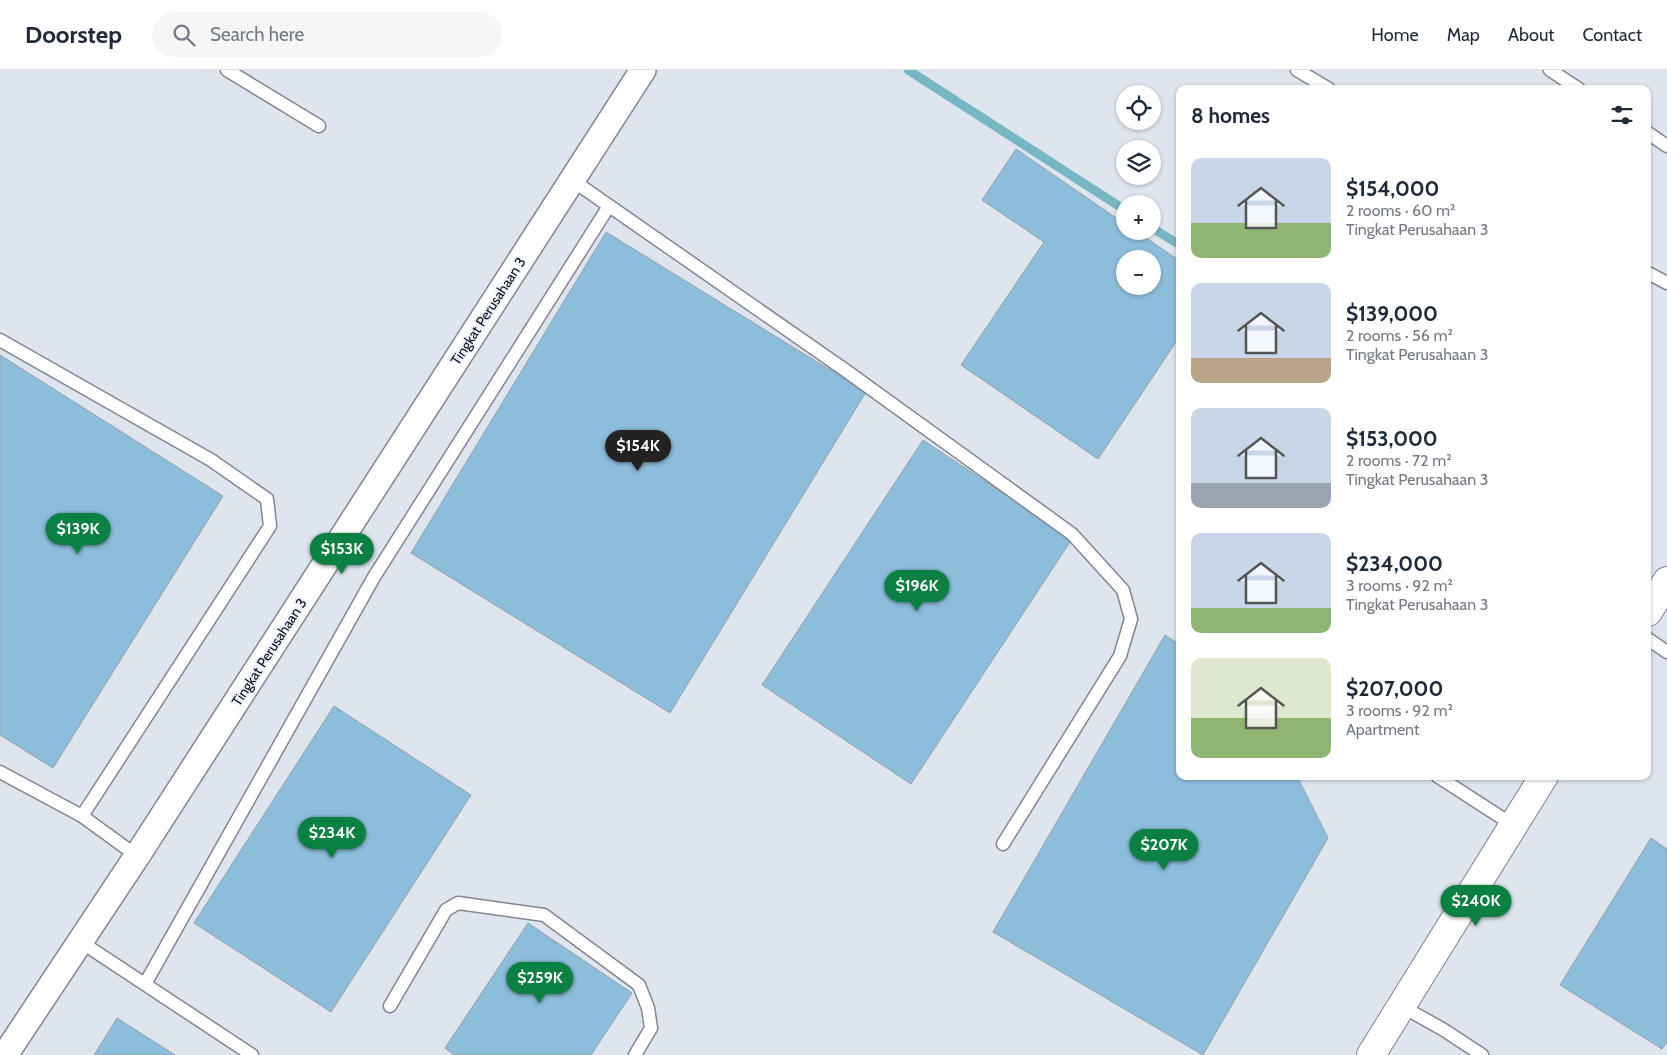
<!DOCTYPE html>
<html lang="en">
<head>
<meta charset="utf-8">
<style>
	body { margin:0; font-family:Cabin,sans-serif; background:#f6f6f7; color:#1f2937; height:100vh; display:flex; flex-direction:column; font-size:19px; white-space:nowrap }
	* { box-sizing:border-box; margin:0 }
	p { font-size:16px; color:#747a83 }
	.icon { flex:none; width:28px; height:28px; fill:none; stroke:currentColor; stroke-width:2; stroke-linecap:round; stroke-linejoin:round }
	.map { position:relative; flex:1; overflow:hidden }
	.side { position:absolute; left:1176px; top:15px; width:475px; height:695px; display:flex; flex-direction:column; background:#fff; border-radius:10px; box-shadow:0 1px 4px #0004 }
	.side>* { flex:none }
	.controls { position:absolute; left:1116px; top:15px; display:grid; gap:10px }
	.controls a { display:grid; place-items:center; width:45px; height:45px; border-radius:50%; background:#fff; box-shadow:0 1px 4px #0004; font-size:25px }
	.price { position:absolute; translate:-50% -42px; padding:0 11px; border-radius:18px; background:#0b8043; color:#fff; font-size:16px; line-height:32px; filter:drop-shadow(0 1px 2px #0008) }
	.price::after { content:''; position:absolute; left:50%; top:30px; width:15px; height:11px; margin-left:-8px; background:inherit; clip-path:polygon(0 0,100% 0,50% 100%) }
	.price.selected { background:#222; color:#fff }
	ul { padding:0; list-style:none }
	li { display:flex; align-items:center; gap:15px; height:125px; padding:0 15px }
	li span { display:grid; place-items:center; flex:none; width:140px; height:100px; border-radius:10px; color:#555 }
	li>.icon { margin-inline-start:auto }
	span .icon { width:60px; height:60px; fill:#fffc; stroke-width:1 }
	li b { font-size:21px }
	h2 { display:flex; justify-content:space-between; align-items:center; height:60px; padding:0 15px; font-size:21px }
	header { display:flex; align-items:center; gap:30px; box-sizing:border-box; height:70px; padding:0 25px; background:#fff; border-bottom:1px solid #e0e1e3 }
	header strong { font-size:24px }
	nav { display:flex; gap:28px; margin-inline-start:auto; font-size:18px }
	.search { width:350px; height:45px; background:#f6f6f7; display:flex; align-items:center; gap:12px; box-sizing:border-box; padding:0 18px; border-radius:28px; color:#747a83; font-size:19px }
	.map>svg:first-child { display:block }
</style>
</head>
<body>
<header>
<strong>Doorstep</strong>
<div class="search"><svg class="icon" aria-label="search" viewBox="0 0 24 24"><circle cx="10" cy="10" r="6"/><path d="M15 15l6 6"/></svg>Search here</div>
<nav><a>Home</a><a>Map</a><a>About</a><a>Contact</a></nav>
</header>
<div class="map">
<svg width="1667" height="985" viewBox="0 0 1667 985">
	<rect width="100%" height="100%" fill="#dee5ef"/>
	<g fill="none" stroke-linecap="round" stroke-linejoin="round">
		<g stroke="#77b7c3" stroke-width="9">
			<polyline points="908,0 1125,140"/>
			<polyline points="1152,158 1180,175"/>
		</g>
	</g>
	<g fill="#8cbddb" stroke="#96a1a8" fill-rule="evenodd">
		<path d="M1016,79l109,75v7h11l44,30v75l-82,123 -137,-94 83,-123 -62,-42zM1125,189h27v27h-27z"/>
		<polygon points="606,162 866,322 670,643 411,483"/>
		<polygon points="0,285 223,426 53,698 0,665"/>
		<polygon points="923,370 1072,469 911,714 762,615"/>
		<polygon points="1165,565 1180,575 1180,706 1297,706 1328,768 1203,985 993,862"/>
		<polygon points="334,636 471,725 331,942 194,853"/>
		<polygon points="1651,768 1667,779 1667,972 1662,979 1560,915"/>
		<polygon points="528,853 632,923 591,985 454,985 445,978"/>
		<polygon points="117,948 175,985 94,985"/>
	</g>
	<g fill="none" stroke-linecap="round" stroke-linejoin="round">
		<g stroke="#818690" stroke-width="15">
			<g id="lane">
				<polyline points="227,0 319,56"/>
				<polyline points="1297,0 1329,19"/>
				<polyline points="1550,0 1579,19"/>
				<polyline points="1648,63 1667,76"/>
				<polyline points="572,110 845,300 1072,464 1123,520 1131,549 1120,586 1003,774"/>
				<polyline points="1648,203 1667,213"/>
				<polyline points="0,270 211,390 267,429 270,456 82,746"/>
				<polyline points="1648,569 1667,582"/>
				<polyline points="0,702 82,746 137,786"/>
				<polyline points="1437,706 1513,755"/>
				<polyline points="81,872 252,985"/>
				<polyline points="145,914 374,507 609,136"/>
				<polyline points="390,936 446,840 458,833 544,845 639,915 648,938 651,958 635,985"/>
				<polyline points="1403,937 1444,960 1482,985"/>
			</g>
		</g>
		<g stroke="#818690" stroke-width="28">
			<polyline id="street" points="5,985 137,786 643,0"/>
		</g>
		<g stroke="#818690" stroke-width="30">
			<g id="secondary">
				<polyline points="1648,542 1667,511"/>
				<polyline points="1371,985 1544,706"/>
			</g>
		</g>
		<use href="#lane" stroke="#fff" stroke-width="12"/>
		<use href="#street" stroke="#fff" stroke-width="25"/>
		<use href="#secondary" stroke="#fff" stroke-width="28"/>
	</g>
	<g text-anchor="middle" stroke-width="4" stroke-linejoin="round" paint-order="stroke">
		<g font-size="14" fill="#0a0c0f" stroke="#ecf2fd">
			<text transform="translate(488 241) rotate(-57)" y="5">Tingkat Perusahaan 3</text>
			<text transform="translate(269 582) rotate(-57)" y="5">Tingkat Perusahaan 3</text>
		</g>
	</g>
</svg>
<div class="controls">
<a><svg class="icon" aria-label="locate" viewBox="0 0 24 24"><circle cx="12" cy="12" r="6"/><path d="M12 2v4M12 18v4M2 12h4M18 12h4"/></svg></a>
<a><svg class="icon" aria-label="layers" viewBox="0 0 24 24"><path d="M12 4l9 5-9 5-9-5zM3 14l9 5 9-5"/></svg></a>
<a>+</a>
<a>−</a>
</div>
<b class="price selected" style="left:638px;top:402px">$154K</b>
<b class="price" style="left:78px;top:485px">$139K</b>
<b class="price" style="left:342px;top:505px">$153K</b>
<b class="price" style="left:917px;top:542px">$196K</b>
<b class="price" style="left:332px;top:789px">$234K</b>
<b class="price" style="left:1164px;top:801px">$207K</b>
<b class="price" style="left:1476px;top:857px">$240K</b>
<b class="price" style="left:540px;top:934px">$259K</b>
<section class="side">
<h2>8 homes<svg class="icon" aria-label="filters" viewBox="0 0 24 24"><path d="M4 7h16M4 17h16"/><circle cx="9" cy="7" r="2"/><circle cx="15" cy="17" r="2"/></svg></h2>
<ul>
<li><span style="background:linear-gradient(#c9d6e8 65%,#8fb573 0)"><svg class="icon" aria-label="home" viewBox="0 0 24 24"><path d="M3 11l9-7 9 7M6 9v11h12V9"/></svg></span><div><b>$154,000</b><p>2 rooms · 60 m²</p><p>Tingkat Perusahaan 3</p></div></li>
<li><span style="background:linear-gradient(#c9d6e8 75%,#b9a48a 0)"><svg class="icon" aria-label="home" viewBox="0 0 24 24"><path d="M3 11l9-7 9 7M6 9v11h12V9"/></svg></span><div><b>$139,000</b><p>2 rooms · 56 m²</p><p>Tingkat Perusahaan 3</p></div></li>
<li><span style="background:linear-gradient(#c9d6e8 75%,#9aa5b1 0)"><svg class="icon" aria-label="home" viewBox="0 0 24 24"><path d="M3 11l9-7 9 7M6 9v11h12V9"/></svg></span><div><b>$153,000</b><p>2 rooms · 72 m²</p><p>Tingkat Perusahaan 3</p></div></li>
<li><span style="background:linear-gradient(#c9d6e8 75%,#8fb573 0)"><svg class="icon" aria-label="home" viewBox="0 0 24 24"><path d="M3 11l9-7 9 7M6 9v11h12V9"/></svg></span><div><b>$234,000</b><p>3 rooms · 92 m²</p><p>Tingkat Perusahaan 3</p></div></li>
<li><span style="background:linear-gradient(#dfe7d0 60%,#8fb573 0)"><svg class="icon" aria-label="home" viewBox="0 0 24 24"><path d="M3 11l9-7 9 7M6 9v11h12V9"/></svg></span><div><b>$207,000</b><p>3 rooms · 92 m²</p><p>Apartment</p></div></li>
</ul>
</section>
</div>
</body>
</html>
